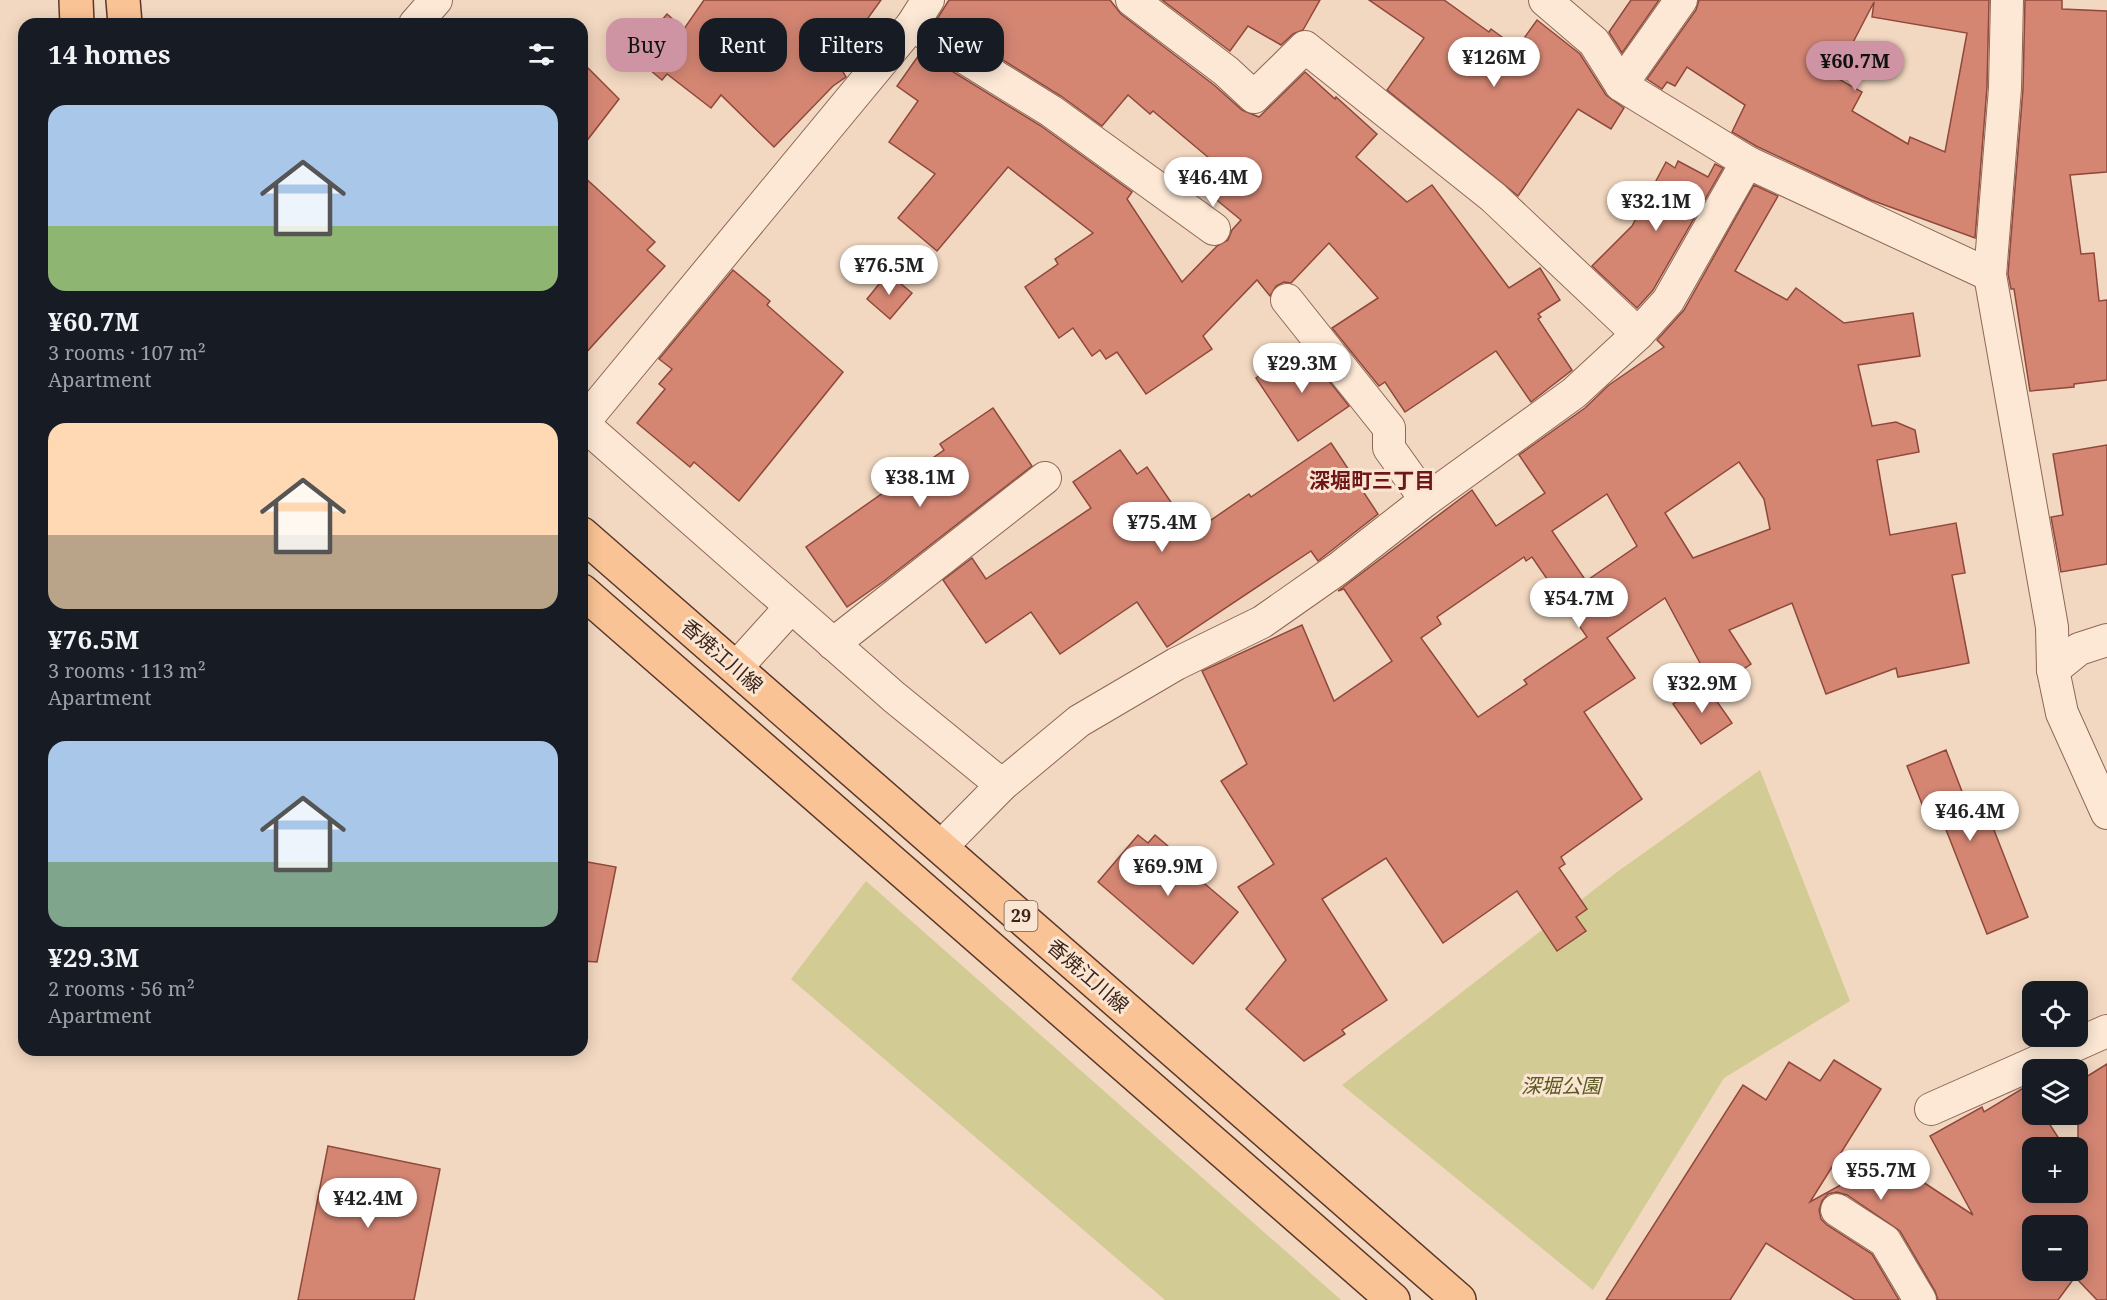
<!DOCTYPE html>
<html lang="en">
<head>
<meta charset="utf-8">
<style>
	body { margin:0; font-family:"Noto Serif","Noto Sans JP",serif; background:#242831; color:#f1f3f6; height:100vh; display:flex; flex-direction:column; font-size:22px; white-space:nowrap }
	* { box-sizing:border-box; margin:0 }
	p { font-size:20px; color:#9ea1a6 }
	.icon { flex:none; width:33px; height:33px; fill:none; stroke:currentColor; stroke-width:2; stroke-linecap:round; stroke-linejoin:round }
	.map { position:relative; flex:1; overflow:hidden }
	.sheet { position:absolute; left:18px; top:18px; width:570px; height:1038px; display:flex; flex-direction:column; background:#171b24; border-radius:18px; box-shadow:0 3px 15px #0003 }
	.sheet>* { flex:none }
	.top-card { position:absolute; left:606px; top:18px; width:570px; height:54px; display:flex; gap:12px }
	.buttons { position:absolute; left:2022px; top:981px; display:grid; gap:12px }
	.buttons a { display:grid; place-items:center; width:66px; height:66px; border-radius:12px; background:#171b24; box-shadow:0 3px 15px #0003; font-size:30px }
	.price { position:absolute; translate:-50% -51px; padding:0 14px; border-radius:21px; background:#fff; color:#222; font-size:20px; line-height:39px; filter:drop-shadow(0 2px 3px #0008) }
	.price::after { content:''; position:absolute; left:50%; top:36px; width:18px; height:14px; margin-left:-9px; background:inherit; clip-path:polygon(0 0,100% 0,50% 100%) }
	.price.selected { background:#ce94a4; color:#111 }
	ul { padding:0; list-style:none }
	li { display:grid; align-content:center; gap:12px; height:318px; padding:0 30px }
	li span { display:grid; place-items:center; height:186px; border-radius:18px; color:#555 }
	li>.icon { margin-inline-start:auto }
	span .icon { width:108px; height:108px; fill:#fffc; stroke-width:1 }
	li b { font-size:26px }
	h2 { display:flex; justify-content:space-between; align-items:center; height:72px; padding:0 30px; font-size:26px }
	.chip { padding:0 21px; border-radius:18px; background:#171b24; box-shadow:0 3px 15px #0003; font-size:21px; line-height:54px }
	.chip.selected { background:#ce94a4; color:#111 }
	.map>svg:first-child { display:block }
</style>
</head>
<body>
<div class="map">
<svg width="2107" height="1300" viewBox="0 0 2107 1300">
	<rect width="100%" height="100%" fill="#f2d8c1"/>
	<g fill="#d2cb94">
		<polygon points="1760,770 1850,1001 1724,1078 1593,1290 1342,1085 1617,872"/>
		<polygon points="866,881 1341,1300 1165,1300 791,979"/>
	</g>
	<g fill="#d48673" stroke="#8f483a" stroke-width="1.5" fill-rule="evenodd">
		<polygon points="704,0 881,0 837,61 846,77 833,86 774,147 721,95 711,108 667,74 662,80 632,55 667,14 684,29"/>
		<polygon points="949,0 1110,0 1121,14 1214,85 1242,110 1259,117 1305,72 1335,99 1336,97 1377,134 1356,157 1407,202 1432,185 1509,288 1540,268 1560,300 1538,314 1541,317 1538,319 1572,370 1531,402 1496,351 1405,412 1385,382 1379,386 1332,328 1378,298 1329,243 1291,283 1284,282 1276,286 1270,296 1257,280 1203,336 1212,349 1146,394 1117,352 1106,359 1100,350 1092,356 1073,328 1059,338 1025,287 1058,264 1055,259 1093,233 1008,167 937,251 898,218 935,174 889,142 918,101 897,86 921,52 1041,126 1132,192 1127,199 1182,282 1217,246 1228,240 1232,230 1241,220 1191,179 1209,158 1153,111 1150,114 1128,95 1102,126 1061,96 937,19"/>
		<polygon points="1162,0 1320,0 1303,30 1293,34 1281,45 1248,26 1230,51"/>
		<polygon points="1369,0 1444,0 1489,32 1491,29 1517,48 1537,20 1580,54 1606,95 1624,108 1611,129 1578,109 1518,196 1387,90 1424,38"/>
		<polygon points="1631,0 1659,0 1622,53 1609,32"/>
		<path d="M1699,0h290l-2,87 -12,151 -104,-38 -115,-54 -24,-14 13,-27 -58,-38 -12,19 -8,-4 -5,7 -15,-10 49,-69zM1874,2l-2,15 95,16 -22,119 -35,-15 -2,7 -56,-33 10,-19 -27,-15z"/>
		<polygon points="2025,0 2062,0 2062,9 2107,11 2107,172 2070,175 2081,254 2094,253 2099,301 2107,300 2107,380 2074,384 2074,387 2030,391 2014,289 2011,289 2008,274 2023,89"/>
		<polygon points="582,62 619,99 582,147"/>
		<polygon points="1678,161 1708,177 1715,164 1723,168 1653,290 1637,308 1592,266 1632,226 1666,162 1675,168"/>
		<polygon points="582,175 655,242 647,250 665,266 582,357"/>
		<path d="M1754,185l24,11 -43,75 52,29 9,-12 48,35 69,-10 7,43 -62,9 14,61 24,-4 19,8 4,22 -42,8 13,75 66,-12 9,50 -13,2 17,88 -71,14 -2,-9 -70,26 -34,-91 -63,27 22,34 -37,25 -49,-91 -58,40 28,40 -51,34 58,87 -81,58 4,7 -6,4 28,41 -11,8 10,14 -29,20 -40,-60 -74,52 -57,-85 -64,41 65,101 -45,30 3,4 -41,27 -58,-52 40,-49 -48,-73 36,-23 -53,-83 26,-17 -45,-93 100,-46 32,76 58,-40 -48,-72 -6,2 134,-101 24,36 49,-33 -26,-38 66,-47 24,-23 55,-38 -7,-7 27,-30zM1739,462l25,37 6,30 -77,29 -28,-45zM1607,494l30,52 -51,35 -34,-50zM1524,557l2,4 6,-4 55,80 -63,43 3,4 -49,33 -57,-79 20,-14 -4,-7z"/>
		<polygon points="733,270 770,301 767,305 843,372 739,501 694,462 690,467 637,423 665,389 659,384 672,369 659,359"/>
		<polygon points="888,273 912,293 890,319 867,299"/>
		<polygon points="1302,347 1349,406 1298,441 1256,378"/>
		<polygon points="993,408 1032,466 884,581 847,607 806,547 944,450 940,444"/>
		<polygon points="1331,443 1378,514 1318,561 1311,551 1167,647 1137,602 1060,654 1031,612 986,643 943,580 972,558 986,579 1091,508 1073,482 1120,450 1137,474 1147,467 1192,533 1249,494 1251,497"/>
		<polygon points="2107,445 2107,564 2061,572 2051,517 2063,515 2053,454"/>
		<polygon points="1704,683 1732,723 1701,744 1673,704"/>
		<polygon points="1946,750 1968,807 1983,802 2028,917 1987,934 1943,822 1931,827 1907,766"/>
		<polygon points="1138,835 1148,843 1155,835 1182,858 1179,862 1238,912 1193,964 1098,882"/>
		<polygon points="582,861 616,867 597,962 582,961"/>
		<path d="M1834,1060l47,29 -71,113 78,-43 85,56 -43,-79 52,-29 2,5 41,-25 7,11v16h11l22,34h-33v44h46v-110l29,-18v236h-10l-22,-23 -17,23h-120l-3,-9 -35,-60 -53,-36 -10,-3 -9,2 -6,7 -3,9 2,9 6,6 45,29 27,46h-44l-89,-57 -36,57h-124l137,-215 23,15 23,-38 31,19zM2032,1226h46v44h-46z"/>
		<polygon points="328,1146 440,1169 414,1300 298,1300"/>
	</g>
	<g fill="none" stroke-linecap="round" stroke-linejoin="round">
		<g stroke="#8e6756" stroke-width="34">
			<g id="street">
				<polyline points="1132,0 1226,71 1254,97 1305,47 1493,197 1638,334"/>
				<polyline points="1545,0 1594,42 1621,85 1747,162 1990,275"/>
				<polyline points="2007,0 2005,88 1990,275 2052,627 2053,670"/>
				<polyline points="415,24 436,0"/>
				<polyline points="912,25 1051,111 1214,229"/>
				<polyline points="1621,85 1681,0"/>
				<polyline points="1287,300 1389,428 1389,448 1426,500"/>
				<polyline points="582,417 587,418 912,25 928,0"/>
				<polyline points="582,423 894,697 1002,785"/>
				<polyline points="2107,640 2079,649 2053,670 2062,713 2107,813"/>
				<polyline points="833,644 1045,478"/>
				<polyline points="736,668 791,607"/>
				<polyline points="941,847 1002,785 1079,721 1176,664 1262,622 1339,568 1426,500 1574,393 1638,334 1668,301 1747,162"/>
				<polyline points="1931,1109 2107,1031"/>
				<polyline points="1837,1210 1885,1241 1920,1300"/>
			</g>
		</g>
		<g stroke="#5b372b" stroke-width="36">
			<g id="primary">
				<polyline points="76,0 77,24"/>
				<polyline points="123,0 125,24"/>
				<polyline points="582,534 1459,1300"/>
				<polyline points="582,591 1393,1300"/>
			</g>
		</g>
		<use href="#street" stroke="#fce8d5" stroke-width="32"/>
		<use href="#primary" stroke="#f9c395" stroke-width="33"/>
	</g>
	<g text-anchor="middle" stroke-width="6" stroke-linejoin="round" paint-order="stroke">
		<rect fill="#f9e5d1" stroke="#755e52" stroke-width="1.5" x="1004.5" y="901" width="33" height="30" rx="4.5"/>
		<g font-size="18" font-weight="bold" fill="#3c241c">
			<text x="1021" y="922">29</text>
		</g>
		<g font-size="20" fill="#3c241c" stroke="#f9e5d1">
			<text transform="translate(722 656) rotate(41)" y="7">香焼江川線</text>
			<text transform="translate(1088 976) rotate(41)" y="7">香焼江川線</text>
		</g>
		<g font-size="20" font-style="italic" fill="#595a21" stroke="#f9e5d1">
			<text x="1561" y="1093">深堀公園</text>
		</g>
		<g font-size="21" font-weight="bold" fill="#6d1719" stroke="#f9e5d1">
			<text x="1372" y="488">深堀町三丁目</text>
		</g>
	</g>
</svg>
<div class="buttons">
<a><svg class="icon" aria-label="locate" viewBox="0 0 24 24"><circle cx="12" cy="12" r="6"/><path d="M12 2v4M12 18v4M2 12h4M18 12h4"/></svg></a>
<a><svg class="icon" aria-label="layers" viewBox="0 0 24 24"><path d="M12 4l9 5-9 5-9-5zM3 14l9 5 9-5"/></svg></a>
<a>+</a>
<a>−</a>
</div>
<b class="price" style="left:1494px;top:88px">¥126M</b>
<b class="price selected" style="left:1855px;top:92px">¥60.7M</b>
<b class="price" style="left:1213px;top:208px">¥46.4M</b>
<b class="price" style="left:1656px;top:232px">¥32.1M</b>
<b class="price" style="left:889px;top:296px">¥76.5M</b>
<b class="price" style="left:1302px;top:394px">¥29.3M</b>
<b class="price" style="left:920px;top:508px">¥38.1M</b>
<b class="price" style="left:1162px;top:553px">¥75.4M</b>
<b class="price" style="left:1579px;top:629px">¥54.7M</b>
<b class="price" style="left:1702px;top:714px">¥32.9M</b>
<b class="price" style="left:1970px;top:842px">¥46.4M</b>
<b class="price" style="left:1168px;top:897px">¥69.9M</b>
<b class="price" style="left:1881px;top:1201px">¥55.7M</b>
<b class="price" style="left:368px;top:1229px">¥42.4M</b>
<div class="top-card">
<a class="chip selected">Buy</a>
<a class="chip">Rent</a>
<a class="chip">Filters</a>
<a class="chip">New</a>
</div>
<section class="sheet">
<h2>14 homes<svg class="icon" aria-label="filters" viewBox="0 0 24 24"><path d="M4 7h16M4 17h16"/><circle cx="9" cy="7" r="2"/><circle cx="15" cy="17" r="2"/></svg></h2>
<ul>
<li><span style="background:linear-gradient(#a9c7e8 65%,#8fb573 0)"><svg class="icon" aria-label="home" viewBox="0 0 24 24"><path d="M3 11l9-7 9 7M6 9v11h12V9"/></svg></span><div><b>¥60.7M</b><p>3 rooms · 107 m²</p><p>Apartment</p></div></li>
<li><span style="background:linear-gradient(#ffd9b3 60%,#b9a48a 0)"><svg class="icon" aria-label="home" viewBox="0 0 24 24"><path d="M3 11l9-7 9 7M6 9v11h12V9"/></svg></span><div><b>¥76.5M</b><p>3 rooms · 113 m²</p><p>Apartment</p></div></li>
<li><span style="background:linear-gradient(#a9c7e8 65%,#7fa58c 0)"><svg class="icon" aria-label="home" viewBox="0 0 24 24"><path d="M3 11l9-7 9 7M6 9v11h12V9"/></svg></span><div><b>¥29.3M</b><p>2 rooms · 56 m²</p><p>Apartment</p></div></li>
</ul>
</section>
</div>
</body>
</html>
